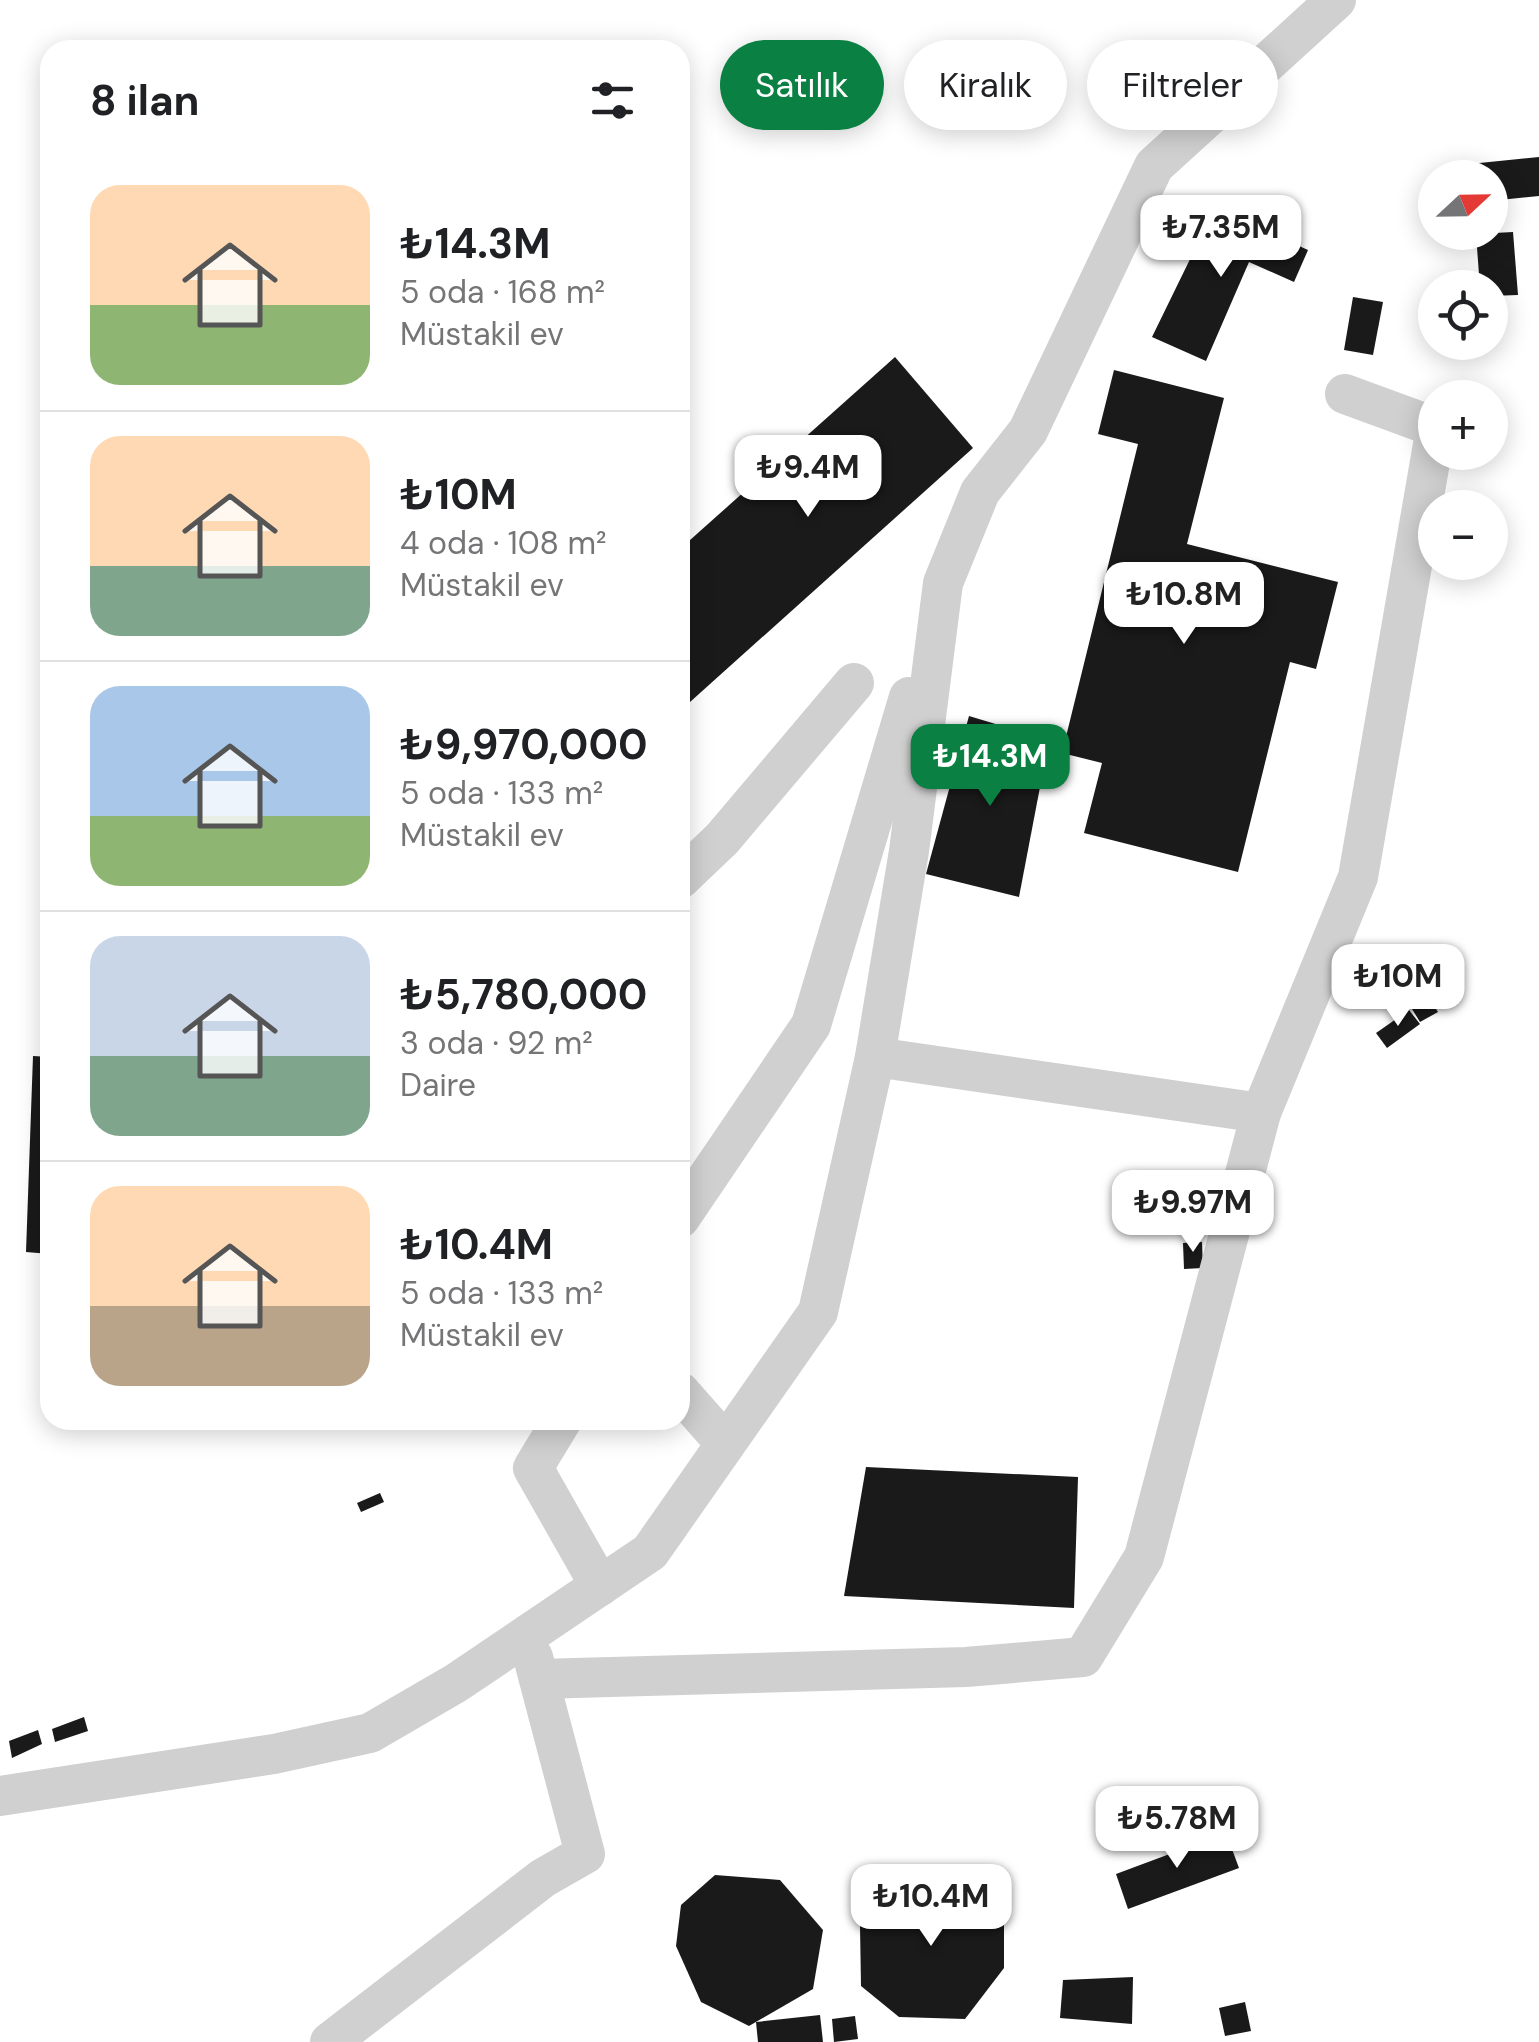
<!DOCTYPE html>
<html lang="tr">
<head>
<meta charset="utf-8">
<style>
	body { margin:0; font-family:"DM Sans",sans-serif; background:#f2f2f2; color:#202124; height:100vh; display:flex; flex-direction:column; font-size:38px; white-space:nowrap }
	* { box-sizing:border-box; margin:0 }
	p { font-size:32px; color:#757577 }
	.icon { flex:none; width:55px; height:55px; fill:none; stroke:currentColor; stroke-width:2; stroke-linecap:round; stroke-linejoin:round }
	.map { position:relative; flex:1; overflow:hidden }
	.details { position:absolute; left:40px; top:40px; width:650px; height:1390px; display:flex; flex-direction:column; background:#fff; border-radius:30px; box-shadow:0 5px 25px #0003 }
	.details>* { flex:none }
	.banner { position:absolute; left:720px; top:40px; width:668px; height:90px; display:flex; gap:20px }
	.needle { width:65px; rotate:68deg }
	.controls { position:absolute; left:1418px; top:160px; display:grid; gap:20px }
	.controls a { display:grid; place-items:center; width:90px; height:90px; border-radius:50%; background:#fff; box-shadow:0 5px 25px #0003; font-size:50px }
	.price { position:absolute; translate:-50% -85px; padding:0 22px; border-radius:20px; background:#fff; color:#222; font-size:32px; line-height:65px; filter:drop-shadow(0 2px 5px #0008) }
	.price::after { content:''; position:absolute; left:50%; top:60px; width:30px; height:22px; margin-left:-15px; background:inherit; clip-path:polygon(0 0,100% 0,50% 100%) }
	.price.current { background:#0b8043; color:#fff }
	ul { padding:0; list-style:none }
	li { display:flex; align-items:center; gap:30px; height:250px; padding:0 50px }
	li+li { border-top:2px solid #e0e0e0 }
	li span { display:grid; place-items:center; flex:none; width:280px; height:200px; border-radius:30px; color:#555 }
	li>.icon { margin-inline-start:auto }
	span .icon { width:120px; height:120px; fill:#fffc; stroke-width:1 }
	li b { font-size:42px }
	h2 { display:flex; justify-content:space-between; align-items:center; height:120px; padding:0 50px; font-size:42px }
	.tag { padding:0 35px; border-radius:45px; background:#fff; box-shadow:0 5px 25px #0003; font-size:35px; line-height:90px }
	.tag.current { background:#0b8043; color:#fff }
	.map>svg:first-child { display:block }
</style>
</head>
<body>
<div class="map">
<svg width="1539" height="2042" viewBox="0 0 1539 2042">
	<rect width="100%" height="100%" fill="#fff"/>
	<g fill="#1a1a1a">
		<polygon points="1539,157 1539,196 1490,201 1490,178 1461,178 1460,165"/>
		<polygon points="1215,208 1308,250 1294,282 1249,262 1206,361 1152,337"/>
		<polygon points="1513,232 1518,295 1490,296 1490,288 1480,288 1476,234"/>
		<polygon points="1353,297 1383,302 1373,355 1344,350"/>
		<polygon points="895,357 973,448 680,711 680,549"/>
		<polygon points="1114,370 1224,398 1187,544 1338,582 1316,669 1290,662 1238,872 1084,833 1102,763 1062,753 1138,444 1098,434"/>
		<polygon points="969,716 1049,740 1019,897 926,874"/>
		<polygon points="1430,999 1438,1012 1420,1022 1412,1009"/>
		<polygon points="1409,1010 1420,1024 1387,1048 1376,1033"/>
		<polygon points="33,1056 50,1057 50,1254 26,1252"/>
		<polygon points="1202,1242 1203,1268 1184,1269 1183,1243"/>
		<polygon points="866,1467 1078,1477 1074,1608 844,1596"/>
		<polygon points="380,1493 384,1502 361,1512 357,1503"/>
		<polygon points="84,1717 88,1731 55,1742 52,1729"/>
		<polygon points="38,1730 42,1744 12,1758 9,1741"/>
		<polygon points="1226,1833 1239,1868 1128,1909 1116,1874"/>
		<polygon points="715,1875 780,1880 823,1930 813,1989 749,2026 701,2002 676,1946 681,1905"/>
		<polygon points="955,1881 1004,1917 1004,1968 965,2019 899,2017 861,1986 860,1926 887,1882"/>
		<polygon points="1133,1977 1132,2024 1060,2018 1063,1980"/>
		<polygon points="1245,2002 1251,2031 1225,2036 1219,2008"/>
		<polygon points="820,2015 823,2042 758,2042 756,2022"/>
		<polygon points="855,2016 858,2039 834,2042 832,2019"/>
	</g>
	<g fill="none" stroke-linecap="round" stroke-linejoin="round">
		<g stroke="#d0d0d0" stroke-width="40">
			<polyline points="1345,394 1435,427"/>
			<polyline points="680,879 722,839 854,683"/>
			<polyline points="875,1057 1261,1113 1358,877 1435,433"/>
			<polyline points="680,1218 811,1025 909,697"/>
			<polyline points="680,1392 725,1443"/>
			<polyline points="562,1420 533,1468 600,1586"/>
			<polyline points="539,1679 966,1667 1083,1657 1144,1557 1261,1113"/>
			<polyline points="0,1796 274,1754 370,1733 456,1683 650,1552 818,1312 875,1057 909,851 943,583 980,492 1028,431 1154,166 1336,0"/>
			<polyline points="330,2042 543,1878 585,1854 533,1657"/>
		</g>
	</g>
</svg>
<div class="controls">
<a><svg class="needle" viewBox="-14 -14 28 28"><path d="M0-13l5 13h-10z" fill="#e53935"/><path d="M0 13l5-13h-10z" fill="#757577"/></svg></a>
<a><svg class="icon" aria-label="locate" viewBox="0 0 24 24"><circle cx="12" cy="12" r="6"/><path d="M12 2v4M12 18v4M2 12h4M18 12h4"/></svg></a>
<a>+</a>
<a>−</a>
</div>
<b class="price" style="left:1221px;top:280px">₺7.35M</b>
<b class="price" style="left:808px;top:520px">₺9.4M</b>
<b class="price" style="left:1184px;top:647px">₺10.8M</b>
<b class="price current" style="left:990px;top:809px">₺14.3M</b>
<b class="price" style="left:1398px;top:1029px">₺10M</b>
<b class="price" style="left:1193px;top:1255px">₺9.97M</b>
<b class="price" style="left:1177px;top:1871px">₺5.78M</b>
<b class="price" style="left:931px;top:1949px">₺10.4M</b>
<div class="banner">
<a class="tag current">Satılık</a>
<a class="tag">Kiralık</a>
<a class="tag">Filtreler</a>
</div>
<section class="details">
<h2>8 ilan<svg class="icon" aria-label="filters" viewBox="0 0 24 24"><path d="M4 7h16M4 17h16"/><circle cx="9" cy="7" r="2"/><circle cx="15" cy="17" r="2"/></svg></h2>
<ul>
<li><span style="background:linear-gradient(#ffd9b3 60%,#8fb573 0)"><svg class="icon" aria-label="home" viewBox="0 0 24 24"><path d="M3 11l9-7 9 7M6 9v11h12V9"/></svg></span><div><b>₺14.3M</b><p>5 oda · 168 m²</p><p>Müstakil ev</p></div></li>
<li><span style="background:linear-gradient(#ffd9b3 65%,#7fa58c 0)"><svg class="icon" aria-label="home" viewBox="0 0 24 24"><path d="M3 11l9-7 9 7M6 9v11h12V9"/></svg></span><div><b>₺10M</b><p>4 oda · 108 m²</p><p>Müstakil ev</p></div></li>
<li><span style="background:linear-gradient(#a9c7e8 65%,#8fb573 0)"><svg class="icon" aria-label="home" viewBox="0 0 24 24"><path d="M3 11l9-7 9 7M6 9v11h12V9"/></svg></span><div><b>₺9,970,000</b><p>5 oda · 133 m²</p><p>Müstakil ev</p></div></li>
<li><span style="background:linear-gradient(#c9d6e8 60%,#7fa58c 0)"><svg class="icon" aria-label="home" viewBox="0 0 24 24"><path d="M3 11l9-7 9 7M6 9v11h12V9"/></svg></span><div><b>₺5,780,000</b><p>3 oda · 92 m²</p><p>Daire</p></div></li>
<li><span style="background:linear-gradient(#ffd9b3 60%,#b9a48a 0)"><svg class="icon" aria-label="home" viewBox="0 0 24 24"><path d="M3 11l9-7 9 7M6 9v11h12V9"/></svg></span><div><b>₺10.4M</b><p>5 oda · 133 m²</p><p>Müstakil ev</p></div></li>
</ul>
</section>
</div>
</body>
</html>
